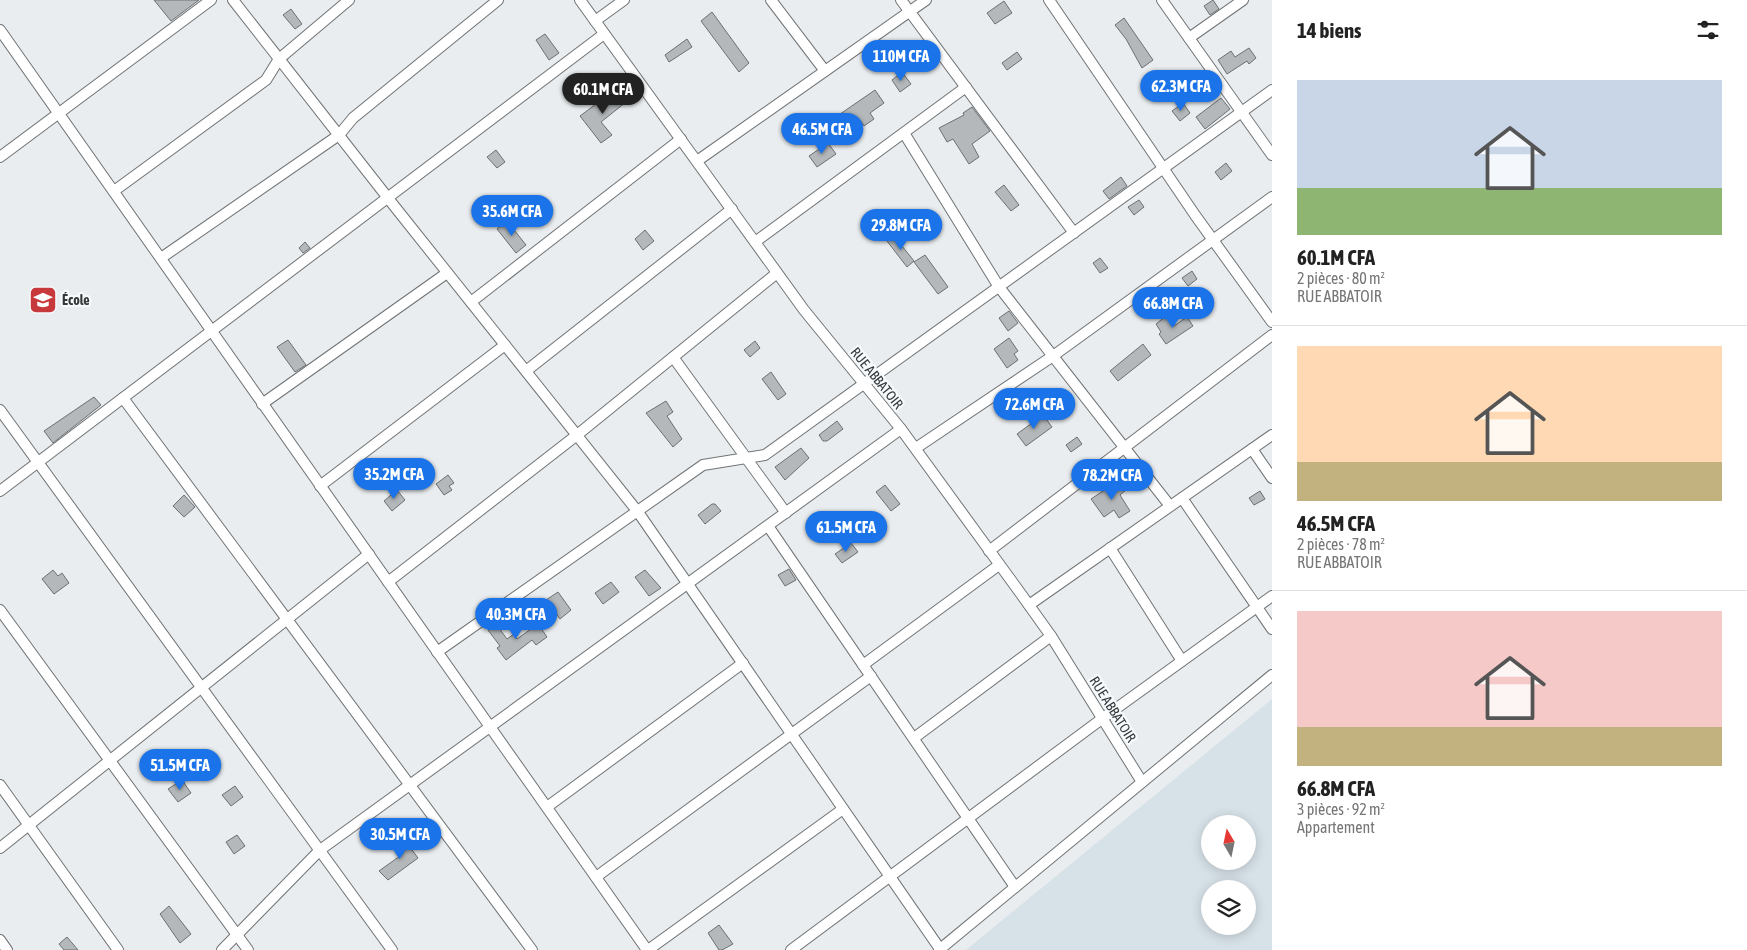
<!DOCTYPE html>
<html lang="fr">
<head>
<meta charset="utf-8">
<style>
	body { margin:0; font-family:"Asap Condensed",sans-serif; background:#f6f6f6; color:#222; height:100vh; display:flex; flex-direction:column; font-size:19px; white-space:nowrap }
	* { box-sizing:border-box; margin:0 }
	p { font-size:16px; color:#767676 }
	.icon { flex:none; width:28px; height:28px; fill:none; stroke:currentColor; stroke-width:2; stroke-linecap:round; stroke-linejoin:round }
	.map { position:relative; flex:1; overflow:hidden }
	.side { display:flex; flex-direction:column; background:#fff; width:475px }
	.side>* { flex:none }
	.needle { width:32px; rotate:351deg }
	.fabs { position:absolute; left:1201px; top:815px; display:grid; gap:10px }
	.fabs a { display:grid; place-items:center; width:55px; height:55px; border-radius:50%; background:#fff; box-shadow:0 2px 12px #0003; font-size:25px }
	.price { position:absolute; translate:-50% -42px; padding:0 11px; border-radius:18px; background:#1a73e8; color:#fff; font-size:16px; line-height:32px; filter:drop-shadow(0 1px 2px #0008) }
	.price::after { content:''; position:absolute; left:50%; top:30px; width:15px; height:11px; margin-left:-8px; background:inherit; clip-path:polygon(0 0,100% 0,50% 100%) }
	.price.on { background:#222; color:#fff }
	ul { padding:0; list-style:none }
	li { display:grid; align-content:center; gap:10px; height:265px; padding:0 25px }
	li+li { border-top:1px solid #e0e0e0 }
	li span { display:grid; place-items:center; height:155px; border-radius:0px; color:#555 }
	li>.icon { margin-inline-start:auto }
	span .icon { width:90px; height:90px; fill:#fffc; stroke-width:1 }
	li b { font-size:21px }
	h2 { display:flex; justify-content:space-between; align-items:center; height:60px; padding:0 25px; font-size:21px }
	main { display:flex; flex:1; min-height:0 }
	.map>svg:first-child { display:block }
</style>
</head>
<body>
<main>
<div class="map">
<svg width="1272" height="950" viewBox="0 0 1272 950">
	<rect width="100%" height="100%" fill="#e9edef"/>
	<path fill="#d7e2e8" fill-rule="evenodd" d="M1272,699v251h-306zM1210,824h38v37h-38zM1210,889h38v37h-38z"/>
	<g fill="#b4b8ba" stroke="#6d7072">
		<polygon points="154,0 199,0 171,21"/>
		<polygon points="1213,0 1219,9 1210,15 1204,6"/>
		<polygon points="1004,1 1012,13 995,24 987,13"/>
		<polygon points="291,9 302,24 295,29 283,15"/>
		<polygon points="712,12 749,63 739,72 701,21"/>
		<polygon points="1124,18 1153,60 1142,68 1126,39 1115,25"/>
		<polygon points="545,34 559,53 549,60 536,40"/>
		<polygon points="687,39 692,47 669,62 665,55"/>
		<polygon points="1249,48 1256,58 1249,64 1247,61 1227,74 1218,60 1231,51 1235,57"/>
		<polygon points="1017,52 1022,59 1007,70 1002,63"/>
		<polygon points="902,72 911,84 900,92 892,80"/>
		<polygon points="616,89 626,102 601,122 612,135 601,143 580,116"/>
		<polygon points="875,90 884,103 870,113 874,119 864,126 860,120 856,123 855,122 840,134 830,121"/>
		<polygon points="1221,98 1230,109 1205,129 1196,117"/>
		<polygon points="1183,103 1190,113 1180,121 1172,111"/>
		<polygon points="972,107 990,131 972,144 979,157 969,164 953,139 947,142 939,128 964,115 963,113"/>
		<polygon points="828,143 836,154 817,167 809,156"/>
		<polygon points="496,150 505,162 497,168 487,157"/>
		<polygon points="1226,163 1232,171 1221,180 1215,172"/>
		<polygon points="1121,177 1127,186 1109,199 1103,191"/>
		<polygon points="1004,185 1019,205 1011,211 995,192"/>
		<polygon points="1139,200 1144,207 1134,215 1128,207"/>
		<polygon points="507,221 526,245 516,253 497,229"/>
		<polygon points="645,230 654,241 643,250 635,239"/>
		<polygon points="894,236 914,261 907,267 887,241"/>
		<polygon points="305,242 310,248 303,253 299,248"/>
		<polygon points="925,255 948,287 938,294 914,262"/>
		<polygon points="1100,258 1108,268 1100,273 1093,263"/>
		<polygon points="1192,271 1197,279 1188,286 1182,278"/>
		<polygon points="1009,311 1018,323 1008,331 999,318"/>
		<polygon points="1166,316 1174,326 1187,317 1193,326 1166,344 1159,334 1161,332 1156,324"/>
		<polygon points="1009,338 1018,351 1014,354 1018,360 1007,368 994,349"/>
		<polygon points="288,340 306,365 295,372 277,347"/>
		<polygon points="755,341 760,348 750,357 744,350"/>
		<polygon points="1143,344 1151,355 1118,381 1110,371"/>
		<polygon points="771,372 786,394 778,400 762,379"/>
		<polygon points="94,397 101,405 53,443 44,431"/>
		<polygon points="666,401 673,412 667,416 682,439 673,447 646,413"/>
		<polygon points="1049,401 1056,412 1047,419 1039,408"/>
		<polygon points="1043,415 1052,427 1026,446 1017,434"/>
		<polygon points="837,421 843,429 827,441 823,441 819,435"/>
		<polygon points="1077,437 1082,444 1071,452 1066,445"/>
		<polygon points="801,448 809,458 785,480 775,467"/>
		<polygon points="448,475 454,483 449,486 452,490 444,495 436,484"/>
		<polygon points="1118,481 1126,490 1120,495 1130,511 1119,518 1114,510 1104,517 1091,499"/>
		<polygon points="885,485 900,504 891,511 876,492"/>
		<polygon points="397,490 405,500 392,511 384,501"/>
		<polygon points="1260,491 1265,499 1254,505 1249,498"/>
		<polygon points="184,495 195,507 184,517 173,506"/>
		<polygon points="712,504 715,504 721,511 705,524 698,515"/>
		<polygon points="851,543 858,552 842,563 835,554"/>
		<polygon points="789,569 796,580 785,586 778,575"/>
		<polygon points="53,570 58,576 62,573 69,583 54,594 42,579"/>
		<polygon points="645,570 661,588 649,596 635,577"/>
		<polygon points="611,582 619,592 603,604 595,593"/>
		<polygon points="558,592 571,610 560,619 546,600"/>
		<polygon points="496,624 507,639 514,634 517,639 538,624 547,637 536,645 532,640 506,660 497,648 500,646 488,630"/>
		<polygon points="182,780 191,793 178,802 168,789"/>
		<polygon points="235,786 243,797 231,806 222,795"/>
		<polygon points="237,835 245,846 234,854 226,842"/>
		<polygon points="404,839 418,858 388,880 379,871 400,856 393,847"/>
		<polygon points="169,906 191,934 180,943 160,914"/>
		<polygon points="719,925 733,944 722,950 719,950 708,933"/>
		<polygon points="67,937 78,950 64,950 59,944"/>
	</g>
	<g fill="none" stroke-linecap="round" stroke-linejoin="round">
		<g stroke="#707375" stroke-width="12">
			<g id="minor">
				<polyline points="233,0 395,207 638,512 940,949"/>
				<polyline points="580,0 804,310 901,429 1021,594 1051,636 1142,782"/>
				<polyline points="771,0 825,71"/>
				<polyline points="901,0 1074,233"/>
				<polyline points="1049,0 1195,215 1272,322"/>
				<polyline points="1162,0 1272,155"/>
				<polyline points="595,21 624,0"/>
				<polyline points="0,30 647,950"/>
				<polyline points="1189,38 1243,0"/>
				<polyline points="904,133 999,287 1170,506"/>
				<polyline points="0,157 211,0"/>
				<polyline points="697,161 926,0"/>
				<polyline points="114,191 266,80 279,59 349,0"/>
				<polyline points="755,242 966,87"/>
				<polyline points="161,258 339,135 353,118 498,0"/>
				<polyline points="471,302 681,139"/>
				<polyline points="673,357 786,513"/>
				<polyline points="526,371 732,209"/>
				<polyline points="123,398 532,950"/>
				<polyline points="262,404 447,273"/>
				<polyline points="0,410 392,950"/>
				<polyline points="916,448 1053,356 1272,197"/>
				<polyline points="1252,449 1272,478"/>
				<polyline points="320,486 505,345"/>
				<polyline points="0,491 604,34"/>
				<polyline points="1182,498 1272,629"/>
				<polyline points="768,526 1015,887"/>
				<polyline points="1110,548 1182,661"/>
				<polyline points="989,551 1272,335"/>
				<polyline points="388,582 577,435 777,273"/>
				<polyline points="1029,605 1272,435"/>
				<polyline points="0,610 248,950"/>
				<polyline points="437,652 703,465 765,455 1272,90"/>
				<polyline points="863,665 999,565"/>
				<polyline points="914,738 1051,636"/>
				<polyline points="0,785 118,950"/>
				<polyline points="547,807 743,663"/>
				<polyline points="0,848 369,554"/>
				<polyline points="596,877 871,676"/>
				<polyline points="0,940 7,950"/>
				<polyline points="222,950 320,850 901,429"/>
				<polyline points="648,950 843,809"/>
				<polyline points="791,950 1103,718 1272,596"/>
				<polyline points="939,950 1272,675"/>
			</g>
		</g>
		<use href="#minor" stroke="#fff" stroke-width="10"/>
	</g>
	<defs>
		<g id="school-square" transform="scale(1.4375)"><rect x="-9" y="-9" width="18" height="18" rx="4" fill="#c8393b" stroke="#f6fafc"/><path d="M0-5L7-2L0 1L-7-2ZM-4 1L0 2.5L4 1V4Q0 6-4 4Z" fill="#fff"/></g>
	</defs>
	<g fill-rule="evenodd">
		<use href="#school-square" x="43" y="300"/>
	</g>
	<g text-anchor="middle" stroke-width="4.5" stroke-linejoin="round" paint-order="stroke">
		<g font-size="14" font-weight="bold" fill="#353738" stroke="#f6fafc" text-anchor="start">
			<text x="62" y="305">École</text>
		</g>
		<g font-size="14" fill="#353738" stroke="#f6fafc">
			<text transform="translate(877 378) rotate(51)" y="5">RUE ABBATOIR</text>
			<text transform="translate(1113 709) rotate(58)" y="5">RUE ABBATOIR</text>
		</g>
	</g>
</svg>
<div class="fabs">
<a><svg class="needle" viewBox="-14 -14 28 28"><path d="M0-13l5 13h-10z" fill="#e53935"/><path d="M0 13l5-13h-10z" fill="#767676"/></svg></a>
<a><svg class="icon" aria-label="layers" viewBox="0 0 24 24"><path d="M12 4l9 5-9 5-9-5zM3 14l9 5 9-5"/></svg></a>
</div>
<b class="price" style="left:901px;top:82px">110M CFA</b>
<b class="price" style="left:1181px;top:112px">62.3M CFA</b>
<b class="price on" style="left:603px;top:115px">60.1M CFA</b>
<b class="price" style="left:822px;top:155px">46.5M CFA</b>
<b class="price" style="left:512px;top:237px">35.6M CFA</b>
<b class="price" style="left:901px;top:251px">29.8M CFA</b>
<b class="price" style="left:1173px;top:329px">66.8M CFA</b>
<b class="price" style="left:1034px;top:430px">72.6M CFA</b>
<b class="price" style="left:394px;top:500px">35.2M CFA</b>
<b class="price" style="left:1112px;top:501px">78.2M CFA</b>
<b class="price" style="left:846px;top:553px">61.5M CFA</b>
<b class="price" style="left:516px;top:640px">40.3M CFA</b>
<b class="price" style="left:180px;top:791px">51.5M CFA</b>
<b class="price" style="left:400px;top:860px">30.5M CFA</b>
</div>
<section class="side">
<h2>14 biens<svg class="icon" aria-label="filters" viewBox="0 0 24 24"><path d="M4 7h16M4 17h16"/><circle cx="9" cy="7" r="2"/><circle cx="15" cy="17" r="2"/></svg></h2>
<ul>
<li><span style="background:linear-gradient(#c9d6e8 70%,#8fb573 0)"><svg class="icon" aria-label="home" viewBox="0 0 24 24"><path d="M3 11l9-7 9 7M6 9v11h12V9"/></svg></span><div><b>60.1M CFA</b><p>2 pièces · 80 m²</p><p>RUE ABBATOIR</p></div></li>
<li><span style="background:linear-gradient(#ffd9b3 75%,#c2b280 0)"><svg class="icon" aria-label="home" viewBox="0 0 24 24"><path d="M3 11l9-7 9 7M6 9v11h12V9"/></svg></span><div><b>46.5M CFA</b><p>2 pièces · 78 m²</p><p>RUE ABBATOIR</p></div></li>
<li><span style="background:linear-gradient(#f6c9c9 75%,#c2b280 0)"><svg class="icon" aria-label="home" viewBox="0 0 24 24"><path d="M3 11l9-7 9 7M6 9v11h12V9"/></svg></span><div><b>66.8M CFA</b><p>3 pièces · 92 m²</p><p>Appartement</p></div></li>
</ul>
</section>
</main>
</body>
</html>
